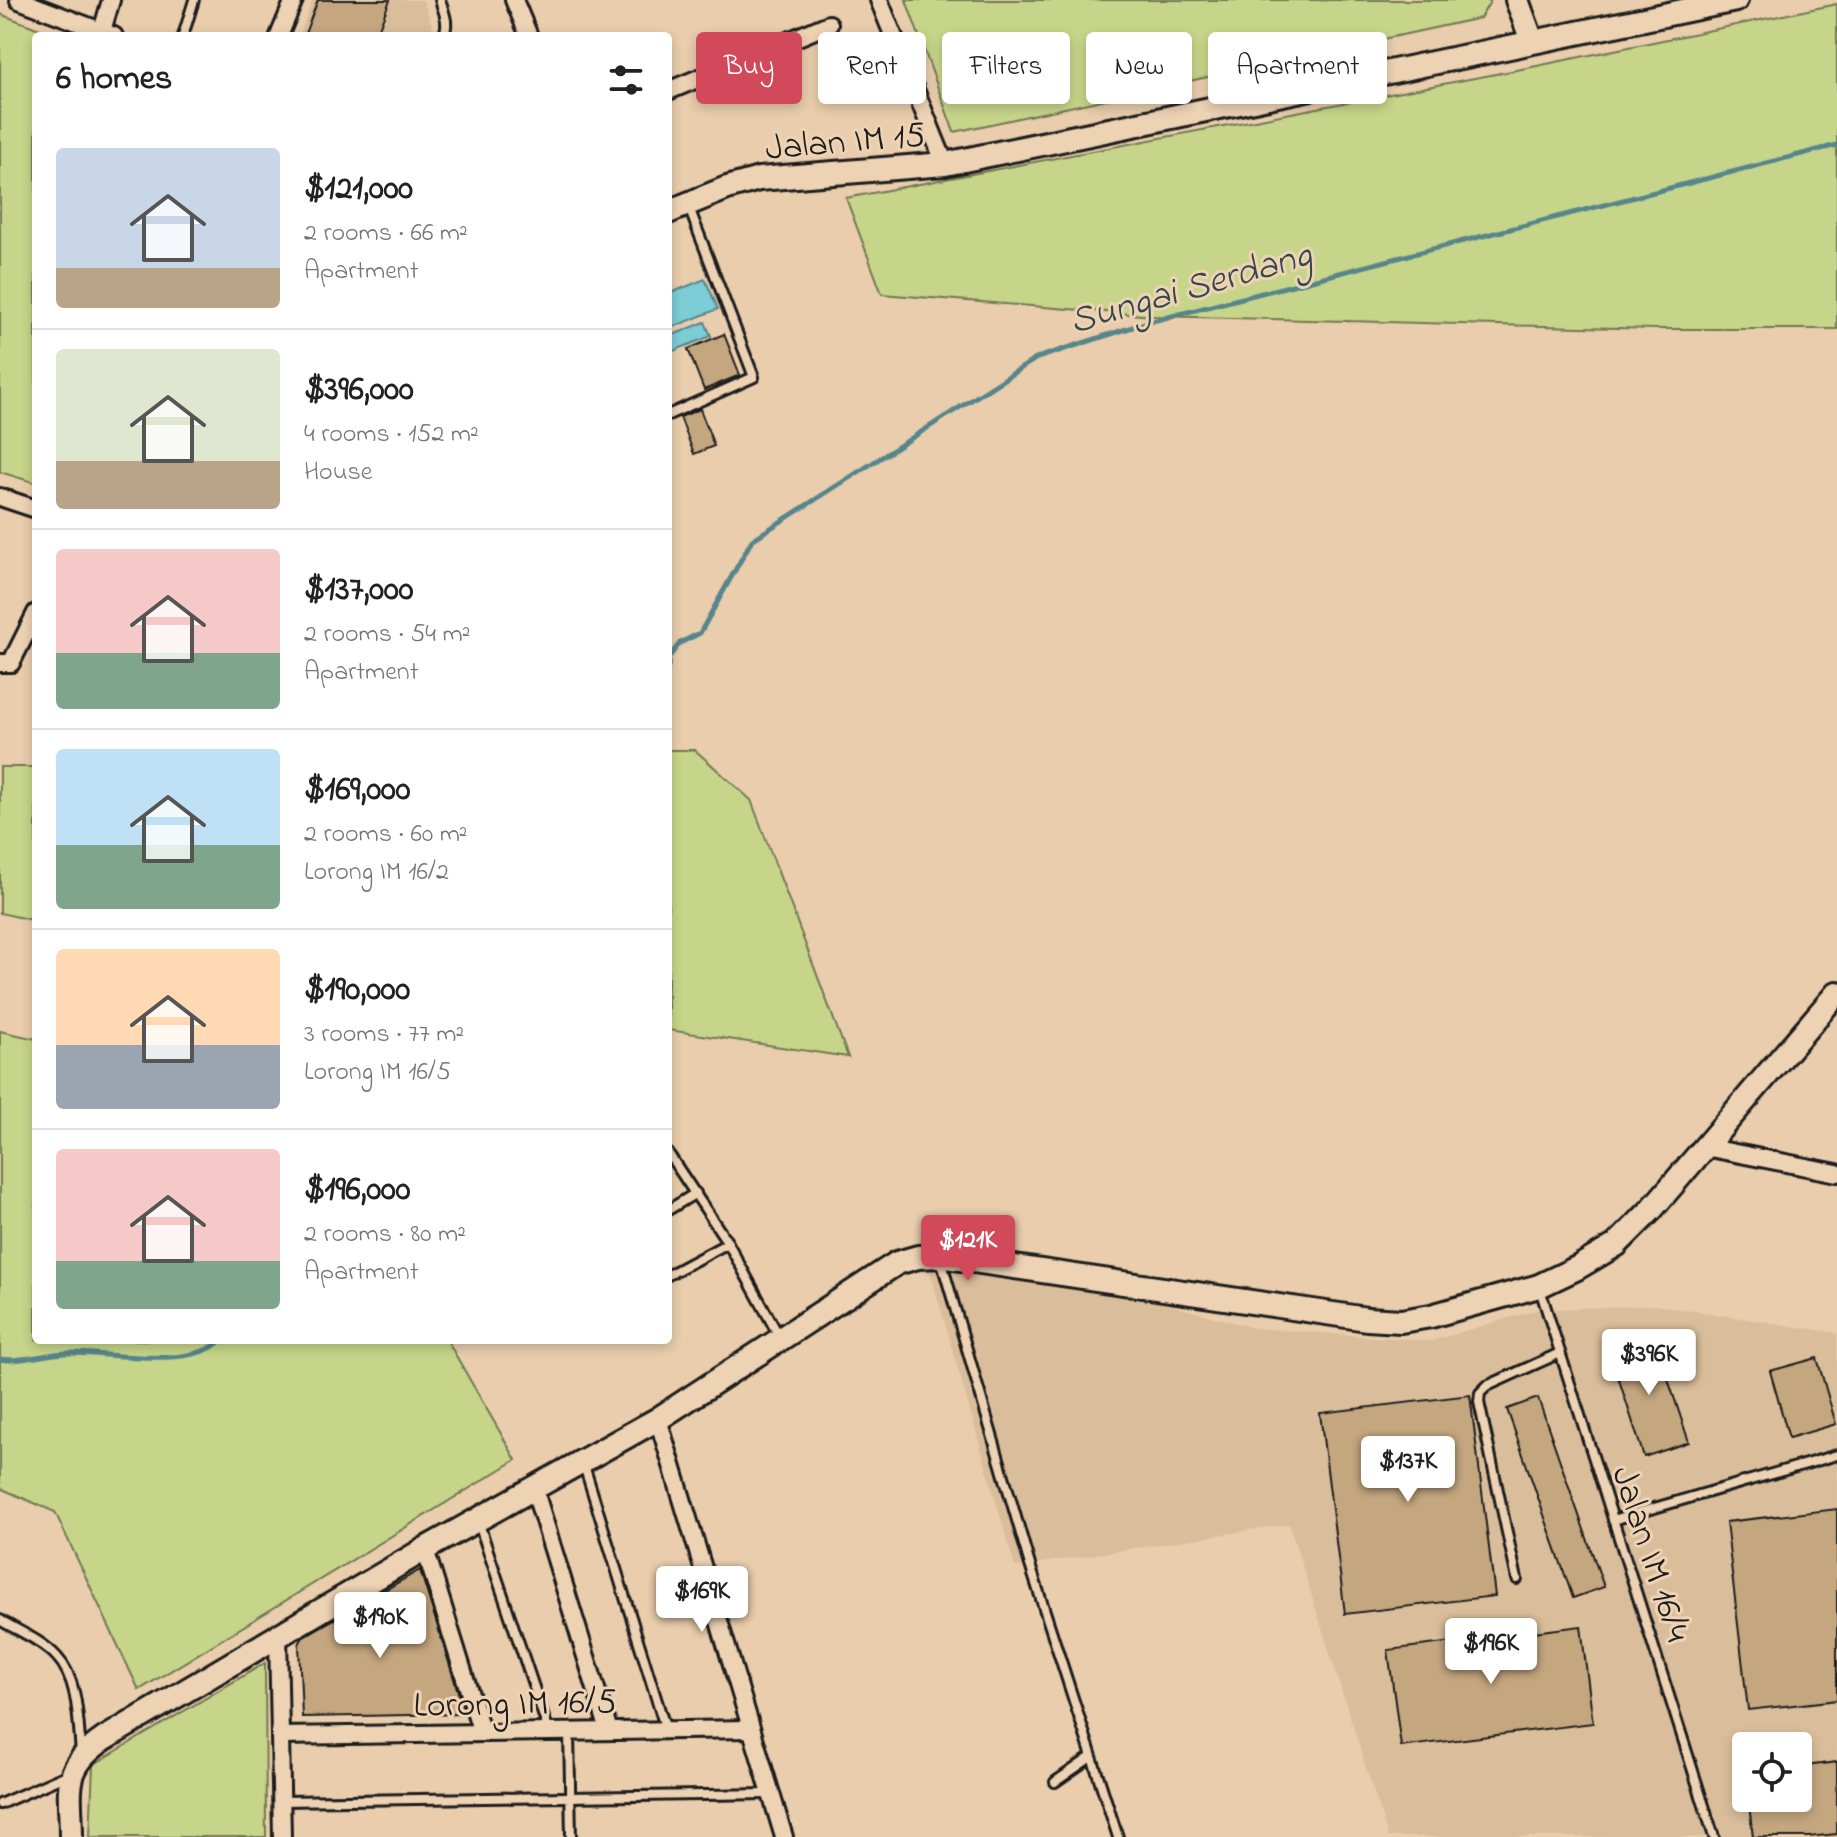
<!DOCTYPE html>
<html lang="en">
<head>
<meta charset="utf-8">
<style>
	body { margin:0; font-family:"Indie Flower",sans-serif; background:#f2f2f2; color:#222; height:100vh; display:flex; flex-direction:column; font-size:30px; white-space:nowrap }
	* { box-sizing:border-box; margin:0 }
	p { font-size:26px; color:#767676 }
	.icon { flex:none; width:44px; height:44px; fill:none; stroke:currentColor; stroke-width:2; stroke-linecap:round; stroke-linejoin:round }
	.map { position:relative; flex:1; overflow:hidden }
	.sheet { position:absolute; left:32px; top:32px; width:640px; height:1312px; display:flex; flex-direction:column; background:#fff; border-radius:8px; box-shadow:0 4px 12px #0003 }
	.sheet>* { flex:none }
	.guide { position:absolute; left:696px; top:32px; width:760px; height:72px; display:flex; gap:16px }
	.buttons { position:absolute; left:1732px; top:1732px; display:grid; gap:16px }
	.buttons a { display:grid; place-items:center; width:80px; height:80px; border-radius:8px; background:#fff; box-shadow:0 4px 12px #0003; font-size:40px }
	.price { position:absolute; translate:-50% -68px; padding:0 18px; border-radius:8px; background:#fff; color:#222; font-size:26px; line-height:52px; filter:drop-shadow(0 2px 4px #0008) }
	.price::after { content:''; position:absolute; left:50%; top:48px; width:24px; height:18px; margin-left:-12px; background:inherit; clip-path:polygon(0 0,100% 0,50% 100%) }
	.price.selected { background:#d1495b; color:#fff }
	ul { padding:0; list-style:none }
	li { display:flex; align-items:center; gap:24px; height:200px; padding:0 24px }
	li+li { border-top:2px solid #e0e0e0 }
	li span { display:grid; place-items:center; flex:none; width:224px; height:160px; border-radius:8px; color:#555 }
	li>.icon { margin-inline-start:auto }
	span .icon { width:96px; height:96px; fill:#fffc; stroke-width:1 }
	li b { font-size:34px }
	h2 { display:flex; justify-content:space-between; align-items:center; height:96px; padding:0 24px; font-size:34px }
	.chip { padding:0 28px; border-radius:8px; background:#fff; box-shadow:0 4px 12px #0003; font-size:28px; line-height:72px }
	.chip.selected { background:#d1495b; color:#fff }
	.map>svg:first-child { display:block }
</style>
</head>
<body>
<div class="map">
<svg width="1837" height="1837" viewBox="0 0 1837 1837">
	<rect width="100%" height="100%" fill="#e9cdac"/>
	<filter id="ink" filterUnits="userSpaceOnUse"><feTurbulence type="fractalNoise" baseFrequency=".0125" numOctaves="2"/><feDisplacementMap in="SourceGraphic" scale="16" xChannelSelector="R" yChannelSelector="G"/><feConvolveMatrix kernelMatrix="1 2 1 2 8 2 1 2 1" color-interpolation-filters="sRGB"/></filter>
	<g filter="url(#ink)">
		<g fill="#dabe9b" fill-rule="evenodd">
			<polygon points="313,0 423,0 436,36 299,36"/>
			<path d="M920,1237l334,91 177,13 105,-31 119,-5 182,28v504h-449l-99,-313 -274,43zM1746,1746h52v52h-52z"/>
		</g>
		<g fill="#c6d589" stroke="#717852" stroke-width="2">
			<polygon points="906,0 1491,0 1480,18 954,132"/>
			<polygon points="1837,4 1837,329 1655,329 1154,316 882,294 846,198 1527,68"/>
			<polygon points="0,14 58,36 36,36 36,483 0,472"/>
			<polygon points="668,750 695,750 751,800 848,1057 668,1030"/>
			<polygon points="0,767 36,767 36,921 0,913"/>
			<polygon points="0,1031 36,1039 36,1340 447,1340 516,1460 139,1690 55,1512 0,1488"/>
			<polygon points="265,1663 266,1837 90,1837 93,1765"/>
		</g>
		<g fill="#7dcdd7" stroke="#56868c" stroke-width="2">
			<polygon points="705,279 718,309 668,329 668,294"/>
			<polygon points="705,322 711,336 668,353 668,337"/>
		</g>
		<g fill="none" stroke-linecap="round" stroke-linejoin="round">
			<g stroke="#56868c" stroke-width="5">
				<polyline points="668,667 669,657 680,643 700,633 752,540 1037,358 1145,323 1837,145"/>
				<path d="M0,1359c16,4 49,-6 68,-6 38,-1 125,17 153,-13"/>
			</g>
		</g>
		<g fill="#c4a67f" stroke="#1c1c1c" stroke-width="2">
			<polygon points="318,0 390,0 376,36 304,36"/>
			<polygon points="724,334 740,375 704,390 688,349"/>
			<polygon points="700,409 714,446 694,454 680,417"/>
			<polygon points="1654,1337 1689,1442 1644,1457 1610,1352"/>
			<polygon points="1817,1358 1836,1424 1789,1438 1770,1371"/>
			<polygon points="1470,1395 1495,1596 1345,1614 1320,1413"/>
			<polygon points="1538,1398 1604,1587 1573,1598 1507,1409"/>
			<polygon points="1837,1509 1837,1700 1748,1710 1726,1522"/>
			<polygon points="420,1570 465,1714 302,1717 299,1644 303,1637"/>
			<polygon points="1581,1626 1593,1723 1401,1747 1388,1650"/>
			<polygon points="1837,1762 1837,1834 1808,1837 1753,1837 1748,1798 1798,1798 1798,1767"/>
		</g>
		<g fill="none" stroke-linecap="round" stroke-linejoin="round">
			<g stroke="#1c1c1c" stroke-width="14">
				<g id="lane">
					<path d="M440,0c4,13 10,24 3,36"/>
					<polyline points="183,36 194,0"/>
					<polyline points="668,415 754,377 688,205"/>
					<polyline points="668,1153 728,1243 779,1336"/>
					<polyline points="668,1210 696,1193"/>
					<polyline points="941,1260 1030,1565 1118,1837"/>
					<polyline points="668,1275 728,1243"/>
					<polyline points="1539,1286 1714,1837"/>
					<polyline points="583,1462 666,1730"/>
					<polyline points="1613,1520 1837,1455"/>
					<polyline points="478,1521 549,1732"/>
					<polyline points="1517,1579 1479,1402 1480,1393 1487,1386 1560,1353"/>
					<path d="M0,1620c18,11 43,21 57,37 22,23 21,66 24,96"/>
					<polyline points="569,1732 571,1837"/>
					<polyline points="1055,1782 1091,1757"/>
					<polyline points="281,1801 771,1794"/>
					<polyline points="0,1804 69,1774"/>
				</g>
			</g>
			<g stroke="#1c1c1c" stroke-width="22">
				<g id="street">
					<polyline points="19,0 114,36"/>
					<polyline points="514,0 529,36"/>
					<polyline points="879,0 945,164"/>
					<polyline points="102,31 111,0"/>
					<polyline points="279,36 294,0"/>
					<polyline points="668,91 829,24"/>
					<polyline points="0,497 36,509"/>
					<polyline points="0,663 11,663 36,613"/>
					<polyline points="1705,1147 1837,1173"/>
					<polyline points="658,1419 784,1837"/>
					<polyline points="534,1488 609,1731"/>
					<polyline points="425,1549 482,1733"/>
					<polyline points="278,1634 282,1837"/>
					<polyline points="280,1736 751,1729"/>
				</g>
			</g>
			<g stroke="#1c1c1c" stroke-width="28">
				<g id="secondary">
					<polyline points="1517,0 1532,41"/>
					<polyline points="668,212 727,188 759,179 945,164 1736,0"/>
					<path d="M71,1837c0,-48 -11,-68 33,-98l321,-190 233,-130 239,-156 21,-6 22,-1 427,63 34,2 30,-5 108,-30 38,-18 39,-23 35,-35 186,-217"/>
				</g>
			</g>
			<use href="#lane" stroke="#edd2b4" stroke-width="8"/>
			<use href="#street" stroke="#edd2b4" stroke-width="16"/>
			<use href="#secondary" stroke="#edd2b4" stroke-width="22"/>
		</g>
	</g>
	<g text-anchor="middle" stroke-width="6" stroke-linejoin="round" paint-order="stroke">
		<g font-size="36" fill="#1c1c1c" stroke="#edd2b4">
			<text transform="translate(845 139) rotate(-5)" y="13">Jalan IM 15</text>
			<text transform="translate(1653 1553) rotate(72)" y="13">Jalan IM 16/4</text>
			<text transform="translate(515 1701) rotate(-1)" y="13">Lorong IM 16/5</text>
		</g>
		<g font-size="38" font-style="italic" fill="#34484b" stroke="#edd2b4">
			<text transform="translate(1190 286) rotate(-16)" y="13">Sungai Serdang</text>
		</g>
	</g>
</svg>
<div class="buttons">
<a><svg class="icon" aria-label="locate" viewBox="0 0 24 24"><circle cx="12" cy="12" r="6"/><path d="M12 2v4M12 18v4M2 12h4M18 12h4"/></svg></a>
</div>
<b class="price selected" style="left:968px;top:1283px">$121K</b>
<b class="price" style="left:1649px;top:1397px">$396K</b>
<b class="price" style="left:1408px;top:1504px">$137K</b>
<b class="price" style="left:702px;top:1634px">$169K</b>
<b class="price" style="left:380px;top:1660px">$190K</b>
<b class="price" style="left:1491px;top:1686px">$196K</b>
<div class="guide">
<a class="chip selected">Buy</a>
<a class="chip">Rent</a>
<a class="chip">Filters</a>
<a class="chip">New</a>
<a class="chip">Apartment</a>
</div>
<section class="sheet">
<h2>6 homes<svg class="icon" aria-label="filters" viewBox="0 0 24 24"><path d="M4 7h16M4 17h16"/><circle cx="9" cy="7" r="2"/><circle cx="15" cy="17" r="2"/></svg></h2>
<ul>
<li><span style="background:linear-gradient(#c9d6e8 75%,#b9a48a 0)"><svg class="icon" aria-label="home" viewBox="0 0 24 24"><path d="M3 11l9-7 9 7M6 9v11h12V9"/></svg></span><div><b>$121,000</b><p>2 rooms · 66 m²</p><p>Apartment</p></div></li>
<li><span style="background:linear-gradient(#dfe7d0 70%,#b9a48a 0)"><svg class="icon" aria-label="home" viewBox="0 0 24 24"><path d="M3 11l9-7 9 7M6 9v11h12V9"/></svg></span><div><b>$396,000</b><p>4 rooms · 152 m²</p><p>House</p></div></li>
<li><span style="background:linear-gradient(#f6c9c9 65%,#7fa58c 0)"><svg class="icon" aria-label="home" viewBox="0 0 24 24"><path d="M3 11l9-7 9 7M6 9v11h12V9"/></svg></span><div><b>$137,000</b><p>2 rooms · 54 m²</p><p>Apartment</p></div></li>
<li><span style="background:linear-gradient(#bfe0f5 60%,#7fa58c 0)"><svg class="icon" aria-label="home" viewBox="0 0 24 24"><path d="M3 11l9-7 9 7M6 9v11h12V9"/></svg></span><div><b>$169,000</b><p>2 rooms · 60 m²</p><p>Lorong IM 16/2</p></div></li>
<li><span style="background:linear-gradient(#ffd9b3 60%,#9aa5b1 0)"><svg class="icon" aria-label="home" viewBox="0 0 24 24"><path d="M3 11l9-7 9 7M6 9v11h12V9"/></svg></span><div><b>$190,000</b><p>3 rooms · 77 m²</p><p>Lorong IM 16/5</p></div></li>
<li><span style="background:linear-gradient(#f6c9c9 70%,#7fa58c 0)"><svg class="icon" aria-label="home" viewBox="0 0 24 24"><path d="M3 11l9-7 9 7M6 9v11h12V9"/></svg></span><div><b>$196,000</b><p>2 rooms · 80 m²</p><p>Apartment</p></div></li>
</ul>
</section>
</div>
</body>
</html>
